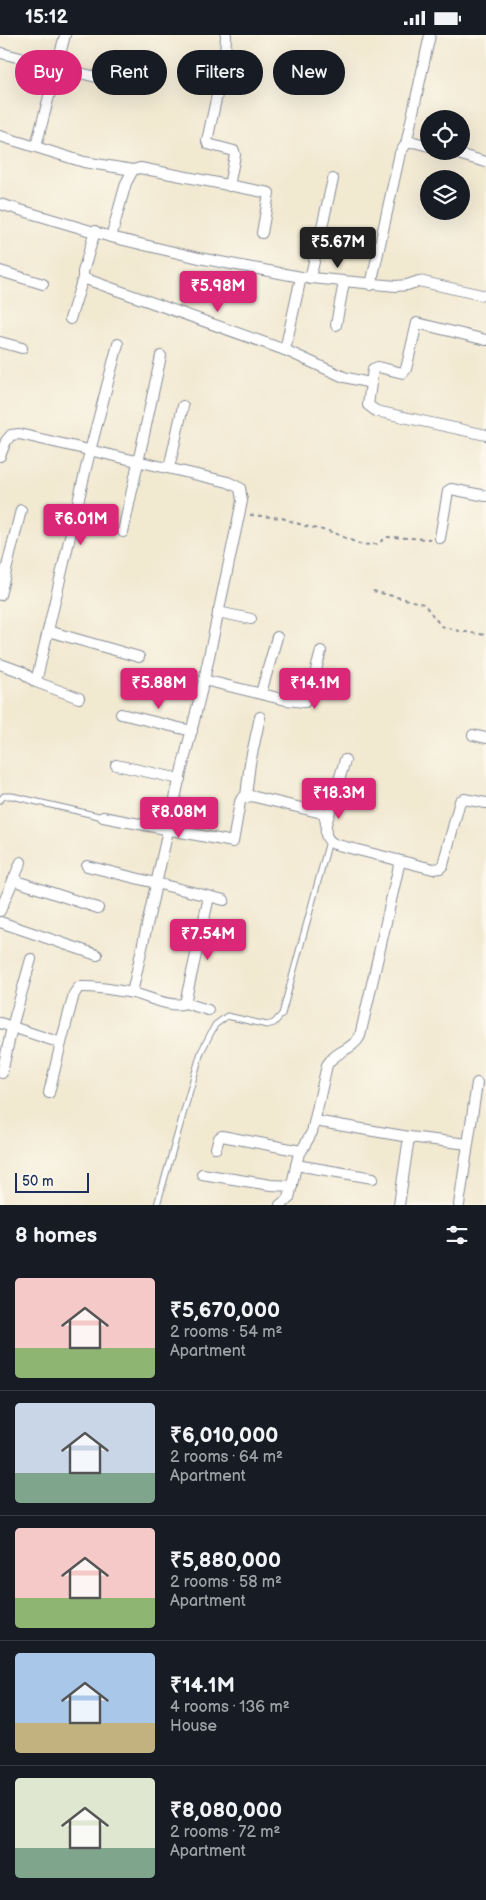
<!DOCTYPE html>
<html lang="en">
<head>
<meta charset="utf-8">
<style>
	body { margin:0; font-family:"Balsamiq Sans",sans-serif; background:#242831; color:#f1f3f6; height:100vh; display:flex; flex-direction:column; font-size:19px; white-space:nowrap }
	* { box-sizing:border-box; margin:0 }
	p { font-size:16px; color:#9ea1a6 }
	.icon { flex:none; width:28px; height:28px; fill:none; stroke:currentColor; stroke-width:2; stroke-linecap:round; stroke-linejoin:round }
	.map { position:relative; height:1170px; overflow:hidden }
	.drawer { display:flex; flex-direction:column; background:#171b24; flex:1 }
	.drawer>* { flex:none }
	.top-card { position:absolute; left:15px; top:15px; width:456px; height:45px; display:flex; gap:10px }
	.buttons { position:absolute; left:420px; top:75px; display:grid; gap:10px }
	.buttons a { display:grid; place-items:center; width:50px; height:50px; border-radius:50%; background:#171b24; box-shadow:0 5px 20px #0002; font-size:25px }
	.scale { position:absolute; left:15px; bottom:12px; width:74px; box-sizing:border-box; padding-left:5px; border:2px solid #1b2f5e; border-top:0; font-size:14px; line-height:18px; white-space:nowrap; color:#1b2f5e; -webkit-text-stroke:4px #fbf7ec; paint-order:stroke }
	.price { position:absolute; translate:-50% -42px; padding:0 11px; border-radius:5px; background:#db2777; color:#fff; font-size:16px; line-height:32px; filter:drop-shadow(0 1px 2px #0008) }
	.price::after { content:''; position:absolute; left:50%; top:30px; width:15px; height:11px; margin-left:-8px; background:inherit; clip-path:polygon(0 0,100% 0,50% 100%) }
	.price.selected { background:#222; color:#fff }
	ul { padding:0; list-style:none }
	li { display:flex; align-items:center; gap:15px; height:125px; padding:0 15px }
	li+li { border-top:1px solid #363941 }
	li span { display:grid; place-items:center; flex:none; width:140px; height:100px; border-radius:5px; color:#555 }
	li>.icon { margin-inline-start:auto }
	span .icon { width:60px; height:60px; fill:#fffc; stroke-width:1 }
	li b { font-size:21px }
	h2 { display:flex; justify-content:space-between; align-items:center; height:60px; padding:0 15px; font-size:21px }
	.tag { padding:0 18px; border-radius:22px; background:#171b24; box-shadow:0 5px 20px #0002; font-size:18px; line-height:45px }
	.tag.selected { background:#db2777; color:#fff }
	.status { display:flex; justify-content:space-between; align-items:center; height:35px; padding:0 25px; background:#171b24; direction:ltr }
	.status svg { height:14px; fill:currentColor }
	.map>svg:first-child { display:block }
</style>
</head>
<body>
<div class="status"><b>15:12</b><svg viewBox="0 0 49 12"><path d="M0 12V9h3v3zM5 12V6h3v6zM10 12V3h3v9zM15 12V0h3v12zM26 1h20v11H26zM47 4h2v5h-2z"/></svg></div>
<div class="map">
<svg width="486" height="1170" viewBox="0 0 486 1170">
	<rect width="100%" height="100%" fill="#fbf7ec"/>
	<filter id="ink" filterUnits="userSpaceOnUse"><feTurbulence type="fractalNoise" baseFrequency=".02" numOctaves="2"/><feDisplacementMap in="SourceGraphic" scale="10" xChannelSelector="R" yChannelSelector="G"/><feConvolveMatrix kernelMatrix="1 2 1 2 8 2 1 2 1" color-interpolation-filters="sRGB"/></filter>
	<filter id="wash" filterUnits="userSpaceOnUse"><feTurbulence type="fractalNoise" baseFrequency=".0096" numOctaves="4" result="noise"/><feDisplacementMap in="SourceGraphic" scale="20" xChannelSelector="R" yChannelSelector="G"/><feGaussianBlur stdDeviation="1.12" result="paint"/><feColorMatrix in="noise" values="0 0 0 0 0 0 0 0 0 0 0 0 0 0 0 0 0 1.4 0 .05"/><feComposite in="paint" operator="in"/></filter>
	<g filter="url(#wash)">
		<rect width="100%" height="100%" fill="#f2e9d1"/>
	</g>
	<g filter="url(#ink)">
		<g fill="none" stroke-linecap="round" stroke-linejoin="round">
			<g stroke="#868c98" stroke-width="7">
				<g id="service">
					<polyline points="0,765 4,761 12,761 103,782"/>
					<polyline points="157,1170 201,1017 215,990 227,981 267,990 274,988 282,979 329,806"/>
				</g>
			</g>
			<g stroke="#868c98" stroke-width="12">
				<g id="minor">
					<polyline points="226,0 225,23 207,106 208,109 234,116 235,120 229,151"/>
					<polyline points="1,18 112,46"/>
					<polyline points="0,101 84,127 133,135"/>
					<polyline points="406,109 430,0"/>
					<polyline points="36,111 65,0"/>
					<polyline points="447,116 486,127"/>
					<polyline points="0,169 111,202 199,223 301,242 285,315"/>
					<polyline points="95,196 83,237 83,243 285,315 344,342 370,348"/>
					<polyline points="111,202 126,148 133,135 140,133 269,158 262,198"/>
					<polyline points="0,236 43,249"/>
					<polyline points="301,242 396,251 407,250 419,246 486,261"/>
					<polyline points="310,244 333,144"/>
					<polyline points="371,250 400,118 406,109 414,107 429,111"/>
					<polyline points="70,284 83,243"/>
					<polyline points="336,290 344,247"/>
					<polyline points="486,305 417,288 406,334 403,338 378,332 373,334 368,370 376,376 486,400"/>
					<polyline points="0,307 22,313"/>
					<polyline points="0,421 6,406 11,400 19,399 228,447 240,453 242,466 204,645 178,750 132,958"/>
					<polyline points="169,433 183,371"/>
					<polyline points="123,497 161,321"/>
					<polyline points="440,503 448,456 451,454 486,461"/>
					<polyline points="0,560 21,475"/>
					<polyline points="218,577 251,584"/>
					<polyline points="48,596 139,622"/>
					<polyline points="0,629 22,637 36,647 90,416 118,309"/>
					<polyline points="204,645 286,665 305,667 309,662 321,616"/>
					<polyline points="36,647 79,663"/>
					<polyline points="261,658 277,602"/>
					<polyline points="121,679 192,696"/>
					<polyline points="473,700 486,703"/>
					<polyline points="116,730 180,744"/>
					<polyline points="246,761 250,728 260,682"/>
					<path d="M103,782l130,25 7,-40 2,-4 9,-2 71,17c10,11 -4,22 12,31l99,25 7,-1 3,-3 17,-64 4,-2 22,4"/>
					<polyline points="327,786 345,725"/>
					<polyline points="87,831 224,865"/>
					<polyline points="13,845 98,873"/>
					<polyline points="0,876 21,827"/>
					<polyline points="0,887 97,920"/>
					<polyline points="185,968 208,975"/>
					<path d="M0,988l61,20 13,-49 5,-7c17,-1 37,3 54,6 13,3 40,16 52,10l24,-106"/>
					<polyline points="2,1038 12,992 31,924"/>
					<polyline points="49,1058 61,1008"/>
					<polyline points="315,1086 409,1102 399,1170"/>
					<polyline points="409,1102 468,1109"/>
					<polyline points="216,1113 219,1103 222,1101 301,1116"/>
					<polyline points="296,1130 373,1143"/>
					<polyline points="202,1139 271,1150 292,1151"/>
					<path d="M280,1170l9,-7 9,-41 14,-25 15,-67c8,-14 26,-15 33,-29l40,-175"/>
					<polyline points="459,1170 477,1048"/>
				</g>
			</g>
			<g stroke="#868c98" stroke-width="2" stroke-dasharray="4 4" stroke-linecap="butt">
				<polyline points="250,480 282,483 305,491 332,497 362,510 377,509 387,502 430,504"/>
				<polyline points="373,556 424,569 441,591 459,596 486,600"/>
			</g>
			<use href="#service" stroke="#fff" stroke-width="5"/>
			<use href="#minor" stroke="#fff" stroke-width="10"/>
		</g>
	</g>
</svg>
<div class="buttons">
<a><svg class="icon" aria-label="locate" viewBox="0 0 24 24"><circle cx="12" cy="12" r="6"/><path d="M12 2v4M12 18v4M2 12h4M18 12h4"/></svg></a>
<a><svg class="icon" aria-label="layers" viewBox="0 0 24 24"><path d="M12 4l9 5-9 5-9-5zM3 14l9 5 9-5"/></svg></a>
</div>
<div class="scale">50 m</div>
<b class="price selected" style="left:338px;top:234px">₹5.67M</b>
<b class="price" style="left:218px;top:278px">₹5.98M</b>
<b class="price" style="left:81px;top:511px">₹6.01M</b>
<b class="price" style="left:159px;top:675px">₹5.88M</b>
<b class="price" style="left:315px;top:675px">₹14.1M</b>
<b class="price" style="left:339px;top:785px">₹18.3M</b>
<b class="price" style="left:179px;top:804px">₹8.08M</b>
<b class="price" style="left:208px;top:926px">₹7.54M</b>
<div class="top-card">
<a class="tag selected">Buy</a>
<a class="tag">Rent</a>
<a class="tag">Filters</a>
<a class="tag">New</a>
</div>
</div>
<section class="drawer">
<h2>8 homes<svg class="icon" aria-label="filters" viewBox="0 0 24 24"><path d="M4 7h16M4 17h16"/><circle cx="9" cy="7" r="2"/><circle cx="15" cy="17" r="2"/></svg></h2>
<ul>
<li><span style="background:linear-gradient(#f6c9c9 70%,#8fb573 0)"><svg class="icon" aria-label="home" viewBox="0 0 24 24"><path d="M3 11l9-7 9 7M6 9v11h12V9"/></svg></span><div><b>₹5,670,000</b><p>2 rooms · 54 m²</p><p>Apartment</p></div></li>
<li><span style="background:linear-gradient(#c9d6e8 70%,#7fa58c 0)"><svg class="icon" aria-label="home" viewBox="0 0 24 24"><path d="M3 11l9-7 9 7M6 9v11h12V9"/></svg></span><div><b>₹6,010,000</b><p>2 rooms · 64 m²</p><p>Apartment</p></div></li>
<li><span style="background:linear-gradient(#f6c9c9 70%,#8fb573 0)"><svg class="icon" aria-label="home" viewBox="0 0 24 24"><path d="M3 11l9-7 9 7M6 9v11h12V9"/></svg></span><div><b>₹5,880,000</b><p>2 rooms · 58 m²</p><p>Apartment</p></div></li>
<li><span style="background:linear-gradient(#a9c7e8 70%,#c2b280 0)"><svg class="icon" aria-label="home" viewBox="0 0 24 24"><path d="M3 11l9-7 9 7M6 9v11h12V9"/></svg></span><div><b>₹14.1M</b><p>4 rooms · 136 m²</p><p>House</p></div></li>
<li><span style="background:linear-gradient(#dfe7d0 70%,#7fa58c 0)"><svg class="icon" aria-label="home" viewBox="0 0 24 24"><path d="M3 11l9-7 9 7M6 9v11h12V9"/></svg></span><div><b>₹8,080,000</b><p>2 rooms · 72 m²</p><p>Apartment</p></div></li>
</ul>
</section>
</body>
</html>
